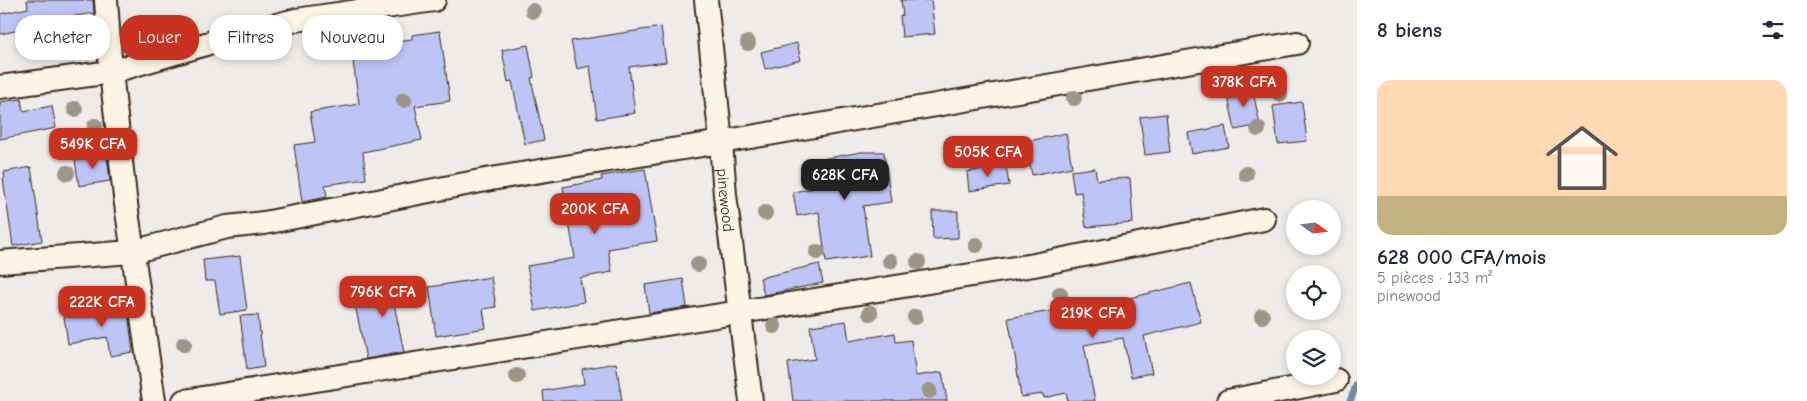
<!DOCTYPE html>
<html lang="fr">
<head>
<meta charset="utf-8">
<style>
	body { margin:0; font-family:"Comic Neue",sans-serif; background:#f2f2f3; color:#1f2937; height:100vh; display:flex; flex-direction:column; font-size:19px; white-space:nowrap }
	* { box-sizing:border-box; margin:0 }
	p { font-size:16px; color:#747a83 }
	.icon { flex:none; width:28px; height:28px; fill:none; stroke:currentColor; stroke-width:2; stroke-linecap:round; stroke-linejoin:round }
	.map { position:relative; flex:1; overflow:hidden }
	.side { display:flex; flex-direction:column; background:#fff; width:450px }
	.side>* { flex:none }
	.hud { position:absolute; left:15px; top:15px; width:475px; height:45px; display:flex; gap:10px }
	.needle { width:32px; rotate:105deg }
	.controls { position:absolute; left:1286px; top:200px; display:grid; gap:10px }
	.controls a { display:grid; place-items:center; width:55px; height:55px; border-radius:50%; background:#fff; box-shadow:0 2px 8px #0003; font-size:25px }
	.price { position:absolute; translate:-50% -42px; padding:0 11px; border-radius:10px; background:#c8321e; color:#fff; font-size:16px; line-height:32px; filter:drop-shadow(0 1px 2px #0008) }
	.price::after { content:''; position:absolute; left:50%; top:30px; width:15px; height:11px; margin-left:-8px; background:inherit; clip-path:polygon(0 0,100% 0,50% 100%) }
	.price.selected { background:#222; color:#fff }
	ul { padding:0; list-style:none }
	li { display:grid; align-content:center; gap:10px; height:265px; padding:0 20px }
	li span { display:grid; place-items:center; height:155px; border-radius:15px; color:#555 }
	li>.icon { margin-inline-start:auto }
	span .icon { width:90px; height:90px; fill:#fffc; stroke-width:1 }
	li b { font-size:21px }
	h2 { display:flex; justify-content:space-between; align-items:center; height:60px; padding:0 20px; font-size:21px }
	.tag { padding:0 18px; border-radius:20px; background:#fff; box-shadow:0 2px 8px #0003; font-size:18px; line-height:45px }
	.tag.selected { background:#c8321e; color:#fff }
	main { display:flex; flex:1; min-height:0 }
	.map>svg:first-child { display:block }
</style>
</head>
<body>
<main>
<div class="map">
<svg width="1357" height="401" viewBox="0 0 1357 401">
	<rect width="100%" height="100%" fill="#efebe8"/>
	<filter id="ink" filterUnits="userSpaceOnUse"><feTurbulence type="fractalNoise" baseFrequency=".02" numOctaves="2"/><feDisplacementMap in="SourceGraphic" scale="10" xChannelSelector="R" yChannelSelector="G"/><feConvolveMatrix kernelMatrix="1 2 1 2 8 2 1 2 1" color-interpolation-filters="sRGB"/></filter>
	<g filter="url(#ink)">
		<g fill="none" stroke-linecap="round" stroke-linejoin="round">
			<polyline stroke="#70899d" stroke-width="7" points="1350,401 1357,384"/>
		</g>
		<g fill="#bdc4f6" stroke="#3b2a1e">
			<polygon points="27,0 93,0 94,13 50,20 53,32 32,36 31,28 0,34 0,14 28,8"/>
			<polygon points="901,0 931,0 935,34 902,37 900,16 903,15"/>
			<polygon points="661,27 666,62 629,67 635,113 597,119 590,66 577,69 571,41"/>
			<polygon points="440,31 450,101 415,106 422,140 363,152 366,179 325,185 327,197 302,202 294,145 315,142 310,112 359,104 351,47 412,39 412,35"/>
			<polygon points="797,43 801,60 765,69 761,52"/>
			<polygon points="528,45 534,77 531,78 544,140 525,144 512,81 508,82 502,50"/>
			<polygon points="1252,87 1260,125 1235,130 1227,92"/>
			<polygon points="21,99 23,111 52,106 56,128 0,139 0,102"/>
			<polygon points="1302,102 1307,141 1278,144 1273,106"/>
			<polygon points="1166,114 1170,152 1145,155 1140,117"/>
			<polygon points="1225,126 1229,147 1192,154 1188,133"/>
			<polygon points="1066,133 1072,167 1032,175 1025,142"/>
			<polygon points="861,152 884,152 891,202 863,206 870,256 826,262 819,212 797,216 793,192 815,188 811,161"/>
			<polygon points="107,155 110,181 79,186 75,160"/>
			<polygon points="1006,165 1009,185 969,191 967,172"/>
			<polygon points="31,167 42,241 13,246 3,178 5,178 4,172"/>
			<polygon points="1095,168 1097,180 1130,178 1133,223 1086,227 1081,192 1074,193 1071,171"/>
			<polygon points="645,169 657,241 608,249 612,272 580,278 584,302 535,311 527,266 575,258 563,187 602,180 601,176"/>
			<polygon points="932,211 958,211 958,238 933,239"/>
			<polygon points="240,256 247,310 220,314 215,281 205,281 203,260"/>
			<polygon points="819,264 823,283 764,295 760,278"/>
			<polygon points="491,277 496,307 483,309 486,328 436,336 429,287"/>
			<polygon points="683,279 687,307 649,313 645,285"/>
			<polygon points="416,280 420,298 394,304 404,352 366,359 353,294"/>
			<polygon points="1191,283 1201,322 1144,336 1152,373 1131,377 1123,338 1084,345 1095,401 1068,401 1066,393 1044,398 1043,394 1021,397 1015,356 1008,318 1083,306 1084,309"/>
			<polygon points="127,305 133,352 110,356 107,337 68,344 64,316"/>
			<polygon points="258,315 264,367 247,370 240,316"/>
			<polygon points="846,321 849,341 895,333 896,342 911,340 916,376 942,372 947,401 793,401 788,363 815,359 810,326"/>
			<polygon points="616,363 622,401 544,401 543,391 584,384 582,369"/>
		</g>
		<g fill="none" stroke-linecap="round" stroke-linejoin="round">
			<g stroke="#3b2a1e" stroke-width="26">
				<g id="street">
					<polyline points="106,0 111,72 125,197 154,401"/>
					<path id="s1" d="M706,0l15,142 4,53 26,206"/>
					<polyline points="0,87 111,72 233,36 296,20 434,0"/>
					<polyline points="0,262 132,252 227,227 264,223 491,179 721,142 1297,43"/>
					<polyline points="184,401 1034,265 1264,219"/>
					<polyline points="1228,401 1336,380"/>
				</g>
			</g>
			<use href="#street" stroke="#fcf5e5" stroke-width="22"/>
		</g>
		<g fill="#9d9687">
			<circle cx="533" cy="11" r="8"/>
			<circle cx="748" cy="43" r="8"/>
			<circle cx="1280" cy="94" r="8"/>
			<circle cx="1074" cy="98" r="8"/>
			<circle cx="404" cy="100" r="8"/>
			<circle cx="75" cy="109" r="8"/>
			<circle cx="95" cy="126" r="8"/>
			<circle cx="1258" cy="129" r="8"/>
			<circle cx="67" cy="173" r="8"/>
			<circle cx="1246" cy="174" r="8"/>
			<circle cx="765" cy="213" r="8"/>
			<circle cx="976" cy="245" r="8"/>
			<circle cx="817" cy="252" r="8"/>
			<circle cx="890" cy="261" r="8"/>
			<circle cx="918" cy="262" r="8"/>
			<circle cx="698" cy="264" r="8"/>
			<circle cx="1060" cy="294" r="8"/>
			<circle cx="870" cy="313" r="8"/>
			<circle cx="1262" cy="316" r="8"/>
			<circle cx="915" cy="317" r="8"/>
			<circle cx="774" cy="326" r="8"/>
			<circle cx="184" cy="344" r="8"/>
			<circle cx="517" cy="376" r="8"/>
			<circle cx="929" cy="391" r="8"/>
		</g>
	</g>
	<g text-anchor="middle" stroke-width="5" stroke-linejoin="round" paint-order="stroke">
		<g font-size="16" fill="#3b2a1e" stroke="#fcf5e5">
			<text dy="6" stroke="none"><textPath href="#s1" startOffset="201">pinewood</textPath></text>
		</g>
	</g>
</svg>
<div class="controls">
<a><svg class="needle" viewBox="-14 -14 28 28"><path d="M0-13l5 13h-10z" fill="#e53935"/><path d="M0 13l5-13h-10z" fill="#747a83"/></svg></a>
<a><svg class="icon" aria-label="locate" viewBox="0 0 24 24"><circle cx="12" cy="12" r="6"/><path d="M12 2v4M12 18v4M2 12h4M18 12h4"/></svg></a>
<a><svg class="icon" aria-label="layers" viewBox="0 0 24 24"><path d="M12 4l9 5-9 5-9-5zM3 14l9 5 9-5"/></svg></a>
</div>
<b class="price" style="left:1244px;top:108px">378K CFA</b>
<b class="price" style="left:93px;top:170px">549K CFA</b>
<b class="price" style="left:988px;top:178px">505K CFA</b>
<b class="price selected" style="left:845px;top:201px">628K CFA</b>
<b class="price" style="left:595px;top:235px">200K CFA</b>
<b class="price" style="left:383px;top:318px">796K CFA</b>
<b class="price" style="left:102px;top:328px">222K CFA</b>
<b class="price" style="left:1093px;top:339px">219K CFA</b>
<div class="hud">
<a class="tag">Acheter</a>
<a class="tag selected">Louer</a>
<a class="tag">Filtres</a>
<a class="tag">Nouveau</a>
</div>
</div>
<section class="side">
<h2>8 biens<svg class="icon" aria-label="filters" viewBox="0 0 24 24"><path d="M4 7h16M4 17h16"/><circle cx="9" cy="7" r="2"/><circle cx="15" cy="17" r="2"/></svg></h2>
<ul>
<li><span style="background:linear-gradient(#ffd9b3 75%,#c2b280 0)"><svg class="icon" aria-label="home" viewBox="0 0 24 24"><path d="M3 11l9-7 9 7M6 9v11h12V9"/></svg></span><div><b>628 000 CFA/mois</b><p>5 pièces · 133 m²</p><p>pinewood</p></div></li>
</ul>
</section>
</main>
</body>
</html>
